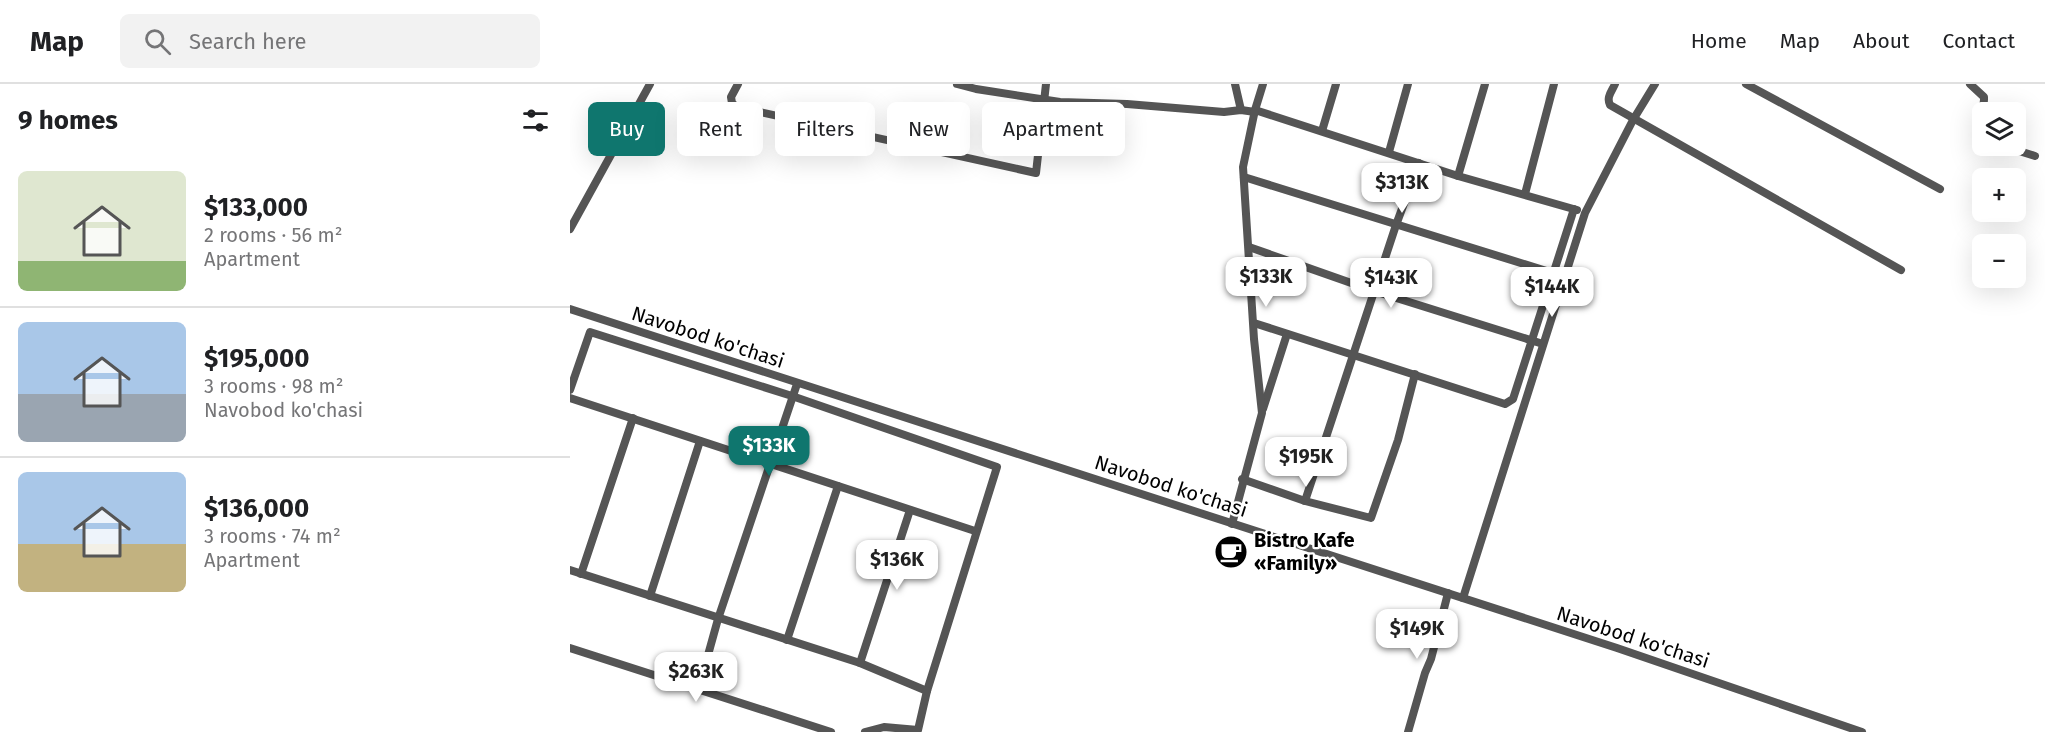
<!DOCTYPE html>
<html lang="en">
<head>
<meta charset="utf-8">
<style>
	body { margin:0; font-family:"Fira Sans",sans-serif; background:#f2f2f2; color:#202124; height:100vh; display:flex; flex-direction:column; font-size:22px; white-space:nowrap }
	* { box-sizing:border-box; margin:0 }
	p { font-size:20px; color:#757577 }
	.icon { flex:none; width:33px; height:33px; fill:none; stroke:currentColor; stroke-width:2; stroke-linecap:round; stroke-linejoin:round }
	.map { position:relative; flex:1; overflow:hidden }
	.panel { display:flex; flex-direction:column; background:#fff; width:570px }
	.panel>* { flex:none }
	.top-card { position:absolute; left:18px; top:18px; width:570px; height:54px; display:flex; gap:12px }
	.controls { position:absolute; left:1402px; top:18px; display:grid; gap:12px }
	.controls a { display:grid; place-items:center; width:54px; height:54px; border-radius:9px; background:#fff; box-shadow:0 6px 24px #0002; font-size:30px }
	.price { position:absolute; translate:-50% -51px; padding:0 14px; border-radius:12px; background:#fff; color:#222; font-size:20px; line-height:39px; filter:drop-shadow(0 2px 3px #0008) }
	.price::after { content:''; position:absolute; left:50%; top:36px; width:18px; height:14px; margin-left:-9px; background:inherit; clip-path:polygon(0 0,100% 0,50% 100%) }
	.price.current { background:#0f766e; color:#fff }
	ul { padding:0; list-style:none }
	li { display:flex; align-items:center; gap:18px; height:150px; padding:0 18px }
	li+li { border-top:2px solid #e0e0e0 }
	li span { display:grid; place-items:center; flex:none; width:168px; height:120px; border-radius:9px; color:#555 }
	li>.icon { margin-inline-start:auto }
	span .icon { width:72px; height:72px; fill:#fffc; stroke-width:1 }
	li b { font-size:26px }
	h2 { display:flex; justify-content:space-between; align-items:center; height:72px; padding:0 18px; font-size:26px }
	.tag { padding:0 21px; border-radius:9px; background:#fff; box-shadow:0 6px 24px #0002; font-size:21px; line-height:54px }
	.tag.current { background:#0f766e; color:#fff }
	header { display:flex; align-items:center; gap:36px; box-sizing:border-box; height:84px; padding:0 30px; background:#fff; border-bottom:2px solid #e0e0e0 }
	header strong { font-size:28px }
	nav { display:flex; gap:33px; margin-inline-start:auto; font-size:21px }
	.search { width:420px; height:54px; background:#f2f2f2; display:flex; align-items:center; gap:15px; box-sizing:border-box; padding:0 21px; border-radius:9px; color:#757577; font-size:22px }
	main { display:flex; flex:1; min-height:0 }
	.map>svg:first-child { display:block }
</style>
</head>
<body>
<header>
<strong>Map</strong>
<div class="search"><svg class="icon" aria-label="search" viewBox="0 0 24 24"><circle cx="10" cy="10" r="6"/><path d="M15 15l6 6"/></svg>Search here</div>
<nav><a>Home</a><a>Map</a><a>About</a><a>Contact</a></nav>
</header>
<main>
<section class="panel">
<h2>9 homes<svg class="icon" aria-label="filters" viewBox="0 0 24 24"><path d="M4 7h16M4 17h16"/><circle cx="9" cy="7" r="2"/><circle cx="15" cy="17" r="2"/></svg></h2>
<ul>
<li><span style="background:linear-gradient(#dfe7d0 75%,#8fb573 0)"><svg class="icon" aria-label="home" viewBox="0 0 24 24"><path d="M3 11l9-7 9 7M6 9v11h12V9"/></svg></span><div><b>$133,000</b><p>2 rooms · 56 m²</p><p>Apartment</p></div></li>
<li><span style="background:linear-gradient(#a9c7e8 60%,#9aa5b1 0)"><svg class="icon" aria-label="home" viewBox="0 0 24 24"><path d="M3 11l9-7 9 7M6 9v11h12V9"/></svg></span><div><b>$195,000</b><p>3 rooms · 98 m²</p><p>Navobod ko'chasi</p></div></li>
<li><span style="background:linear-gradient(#a9c7e8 60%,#c2b280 0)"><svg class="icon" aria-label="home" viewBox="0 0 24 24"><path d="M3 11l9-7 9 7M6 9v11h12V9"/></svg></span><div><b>$136,000</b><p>3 rooms · 74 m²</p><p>Apartment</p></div></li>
</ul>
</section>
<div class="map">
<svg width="1475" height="648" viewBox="0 0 1475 648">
	<rect width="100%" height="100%" fill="#fff"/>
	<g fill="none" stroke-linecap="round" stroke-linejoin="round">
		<g stroke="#555" stroke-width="8">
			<polyline points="168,0 161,13 162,19 167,23 466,89 476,0"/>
			<polyline points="387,0 406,5 490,18 557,20 654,28 671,26 685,28"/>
			<polyline points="665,0 671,26"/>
			<path d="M1045,0c-3,7 -9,13 -5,21l291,165"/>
			<polyline points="1176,0 1370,105"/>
			<path d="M1400,0l14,13c1,13 -8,20 -8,34l7,8"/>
			<polyline points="685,26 888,92 1007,126"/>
			<polyline points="752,47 766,0"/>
			<polyline points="1433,62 1465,72"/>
			<polyline points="819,68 838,0"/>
			<polyline points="888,92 915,0"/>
			<polyline points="674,93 983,189"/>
			<polyline points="955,110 984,0"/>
			<polyline points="0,145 80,0"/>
			<polyline points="679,163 804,207 973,260"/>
			<polyline points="0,225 1047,564 1292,648"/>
			<polyline points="684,239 935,320 943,315 1004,125"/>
			<polyline points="0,306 20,248 222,312 427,383 357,607 348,646 314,643 295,648"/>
			<polyline points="0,314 405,447"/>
			<polyline points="693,325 717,250"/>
			<polyline points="672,395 735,417 801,434 828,356 845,290"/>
			<polyline points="735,417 826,141 849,79"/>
			<polyline points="662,440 692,329 684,255 673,83 685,26 693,0"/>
			<polyline points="0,486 290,579 357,607"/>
			<polyline points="11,490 63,334"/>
			<polyline points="80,512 130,357"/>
			<polyline points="893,514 1015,129 1063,36 1085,0"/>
			<polyline points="217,556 268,402"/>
			<polyline points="0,564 261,648"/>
			<polyline points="290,579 340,426"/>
			<polyline points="128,607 148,535 227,300"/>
			<polyline points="838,648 855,589 861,575 878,509"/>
		</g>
	</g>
	<defs>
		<g id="cafe-disc" transform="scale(1.725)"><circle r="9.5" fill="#000" stroke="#fff"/><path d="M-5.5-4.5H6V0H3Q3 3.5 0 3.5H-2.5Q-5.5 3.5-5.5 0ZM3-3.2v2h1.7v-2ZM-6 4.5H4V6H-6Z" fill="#fff"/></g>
	</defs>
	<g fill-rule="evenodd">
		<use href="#cafe-disc" x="661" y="468"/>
	</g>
	<g text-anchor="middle" stroke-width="4.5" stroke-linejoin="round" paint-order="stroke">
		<g font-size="20" fill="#000" stroke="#fff">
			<text transform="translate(138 253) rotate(18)" y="7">Navobod ko'chasi</text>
			<text transform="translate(601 402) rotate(18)" y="7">Navobod ko'chasi</text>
			<text transform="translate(1063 553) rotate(18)" y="7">Navobod ko'chasi</text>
		</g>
		<g font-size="20" font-weight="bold" fill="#000" stroke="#fff" text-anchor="start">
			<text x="684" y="463">Bistro Kafe<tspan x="684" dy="23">«Family»</tspan></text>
		</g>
	</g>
</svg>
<div class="controls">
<a><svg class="icon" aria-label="layers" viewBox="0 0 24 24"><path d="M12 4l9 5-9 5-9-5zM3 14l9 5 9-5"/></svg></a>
<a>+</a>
<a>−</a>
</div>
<b class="price" style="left:832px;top:130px">$313K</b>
<b class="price" style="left:696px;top:224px">$133K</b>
<b class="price" style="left:821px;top:225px">$143K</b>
<b class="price" style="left:982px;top:234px">$144K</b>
<b class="price current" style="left:199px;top:393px">$133K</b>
<b class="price" style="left:736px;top:404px">$195K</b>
<b class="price" style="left:327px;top:507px">$136K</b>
<b class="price" style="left:847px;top:576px">$149K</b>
<b class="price" style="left:126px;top:619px">$263K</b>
<div class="top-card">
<a class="tag current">Buy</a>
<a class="tag">Rent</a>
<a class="tag">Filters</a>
<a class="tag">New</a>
<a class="tag">Apartment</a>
</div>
</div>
</main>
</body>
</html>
